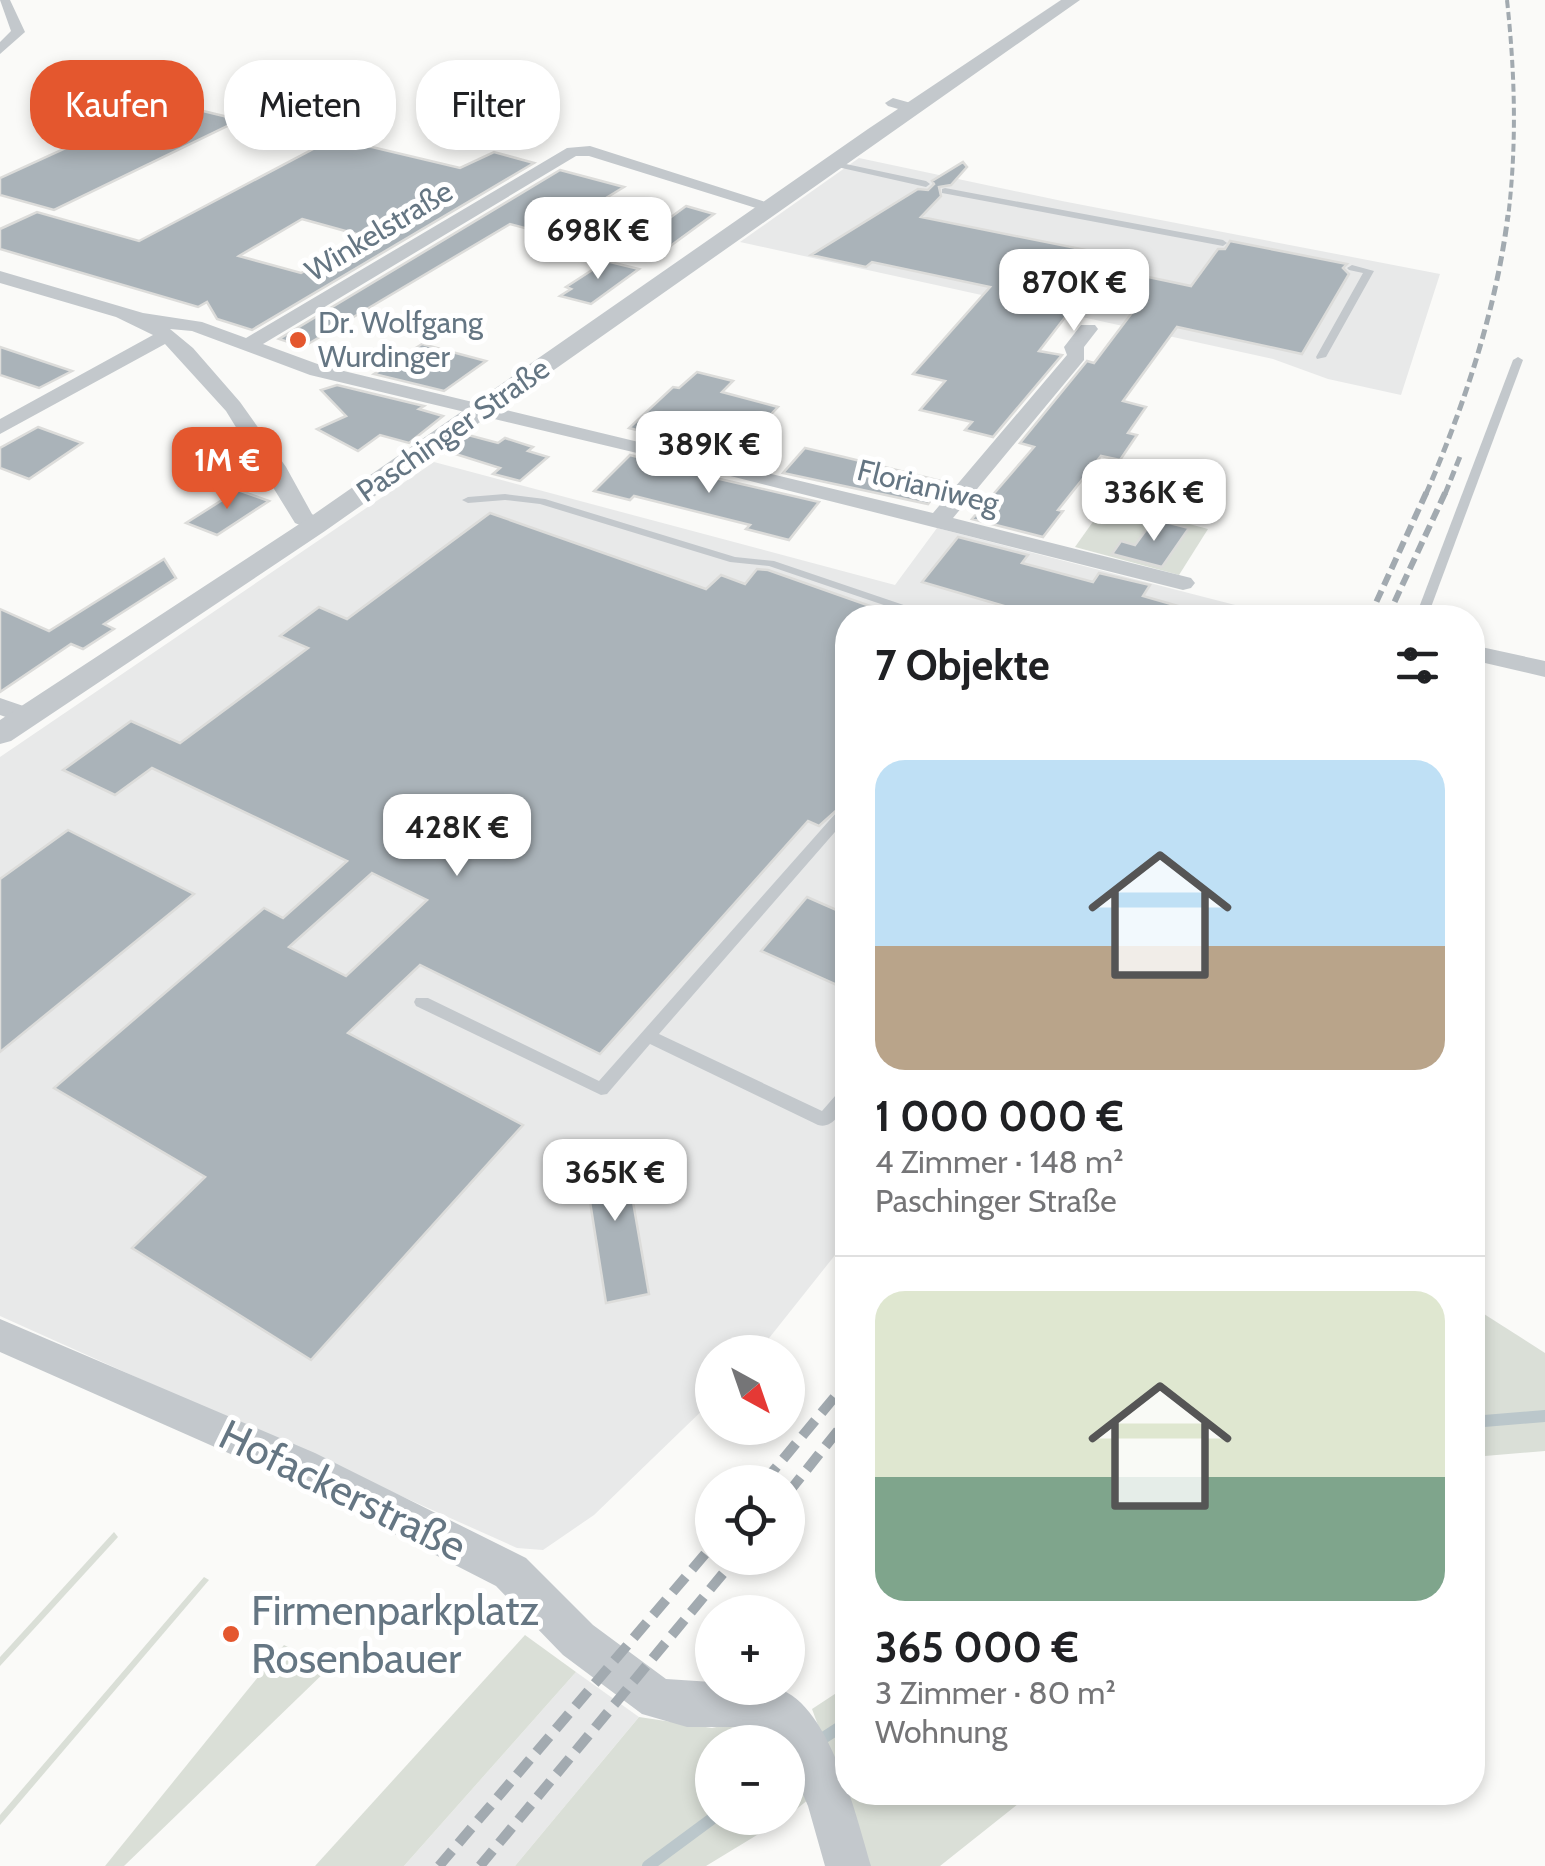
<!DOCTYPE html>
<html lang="de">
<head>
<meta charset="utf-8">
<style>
	body { margin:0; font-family:Cabin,sans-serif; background:#f6f6f6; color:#202124; height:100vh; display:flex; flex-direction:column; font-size:38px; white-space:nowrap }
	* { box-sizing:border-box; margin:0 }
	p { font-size:32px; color:#757577 }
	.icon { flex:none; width:55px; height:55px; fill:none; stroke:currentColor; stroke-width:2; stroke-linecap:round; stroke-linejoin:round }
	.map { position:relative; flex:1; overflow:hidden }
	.side { position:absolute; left:835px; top:605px; width:650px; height:1200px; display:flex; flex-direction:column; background:#fff; border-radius:40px; box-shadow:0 5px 15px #0003 }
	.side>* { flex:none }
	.hud { position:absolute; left:30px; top:60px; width:655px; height:90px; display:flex; gap:20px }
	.needle { width:65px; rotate:140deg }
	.controls { position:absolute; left:695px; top:1335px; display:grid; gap:20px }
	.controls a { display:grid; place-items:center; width:110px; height:110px; border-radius:50%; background:#fff; box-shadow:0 5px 15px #0003; font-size:50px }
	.price { position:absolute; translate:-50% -85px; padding:0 22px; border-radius:20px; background:#fff; color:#222; font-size:32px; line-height:65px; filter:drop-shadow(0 2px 5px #0008) }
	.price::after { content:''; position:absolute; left:50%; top:60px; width:30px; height:22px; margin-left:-15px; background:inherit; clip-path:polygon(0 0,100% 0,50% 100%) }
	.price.current { background:#e4572e; color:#fff }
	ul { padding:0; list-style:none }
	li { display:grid; align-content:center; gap:20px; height:530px; padding:0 40px }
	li+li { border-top:2px solid #e0e0e0 }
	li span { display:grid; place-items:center; height:310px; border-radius:30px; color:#555 }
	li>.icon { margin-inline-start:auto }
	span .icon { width:180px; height:180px; fill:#fffc; stroke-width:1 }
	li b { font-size:42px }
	h2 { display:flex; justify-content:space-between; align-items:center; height:120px; padding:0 40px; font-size:42px }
	.tag { padding:0 35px; border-radius:40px; background:#fff; box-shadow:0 5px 15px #0003; font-size:35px; line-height:90px }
	.tag.current { background:#e4572e; color:#fff }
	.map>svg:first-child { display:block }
</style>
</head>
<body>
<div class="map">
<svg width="1545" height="1866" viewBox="0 0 1545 1866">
	<rect width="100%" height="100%" fill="#fafaf8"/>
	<g fill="#e8e9e9">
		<polygon points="859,158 1062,201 1440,274 1401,395 1328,379 1273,359 740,242"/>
		<polygon points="434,462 895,585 937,528 1282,617 848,618 847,1240 758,1352 712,1352 712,1401 594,1515 543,1550 517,1548 0,1316 0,757"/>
		<polygon points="576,1672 639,1717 515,1866 404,1866"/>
	</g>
	<g fill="#dadfd7">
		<polygon points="1107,502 1208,529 1179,575 1075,547"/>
		<polygon points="1473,1307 1545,1353 1545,1451 1473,1457"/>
		<polygon points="114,1532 118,1537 0,1666 0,1657"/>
		<polygon points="204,1577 209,1580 0,1825 0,1815"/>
		<polygon points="525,1635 576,1672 404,1866 315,1866"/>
		<polygon points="284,1645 329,1668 124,1866 105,1866"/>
		<polygon points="847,1686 848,1792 1032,1793 940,1866 870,1866 812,1709"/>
		<polygon points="639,1717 712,1728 739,1722 761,1724 791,1745 814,1795 788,1816 788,1742 712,1742 712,1818 785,1818 706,1866 515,1866"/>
	</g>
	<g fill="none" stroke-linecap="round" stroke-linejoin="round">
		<g stroke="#bbc7cb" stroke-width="12">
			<polyline points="1472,1422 1545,1416"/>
			<polyline points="817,1742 848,1722"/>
			<polyline points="648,1866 713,1818"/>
		</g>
	</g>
	<g fill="#aab3b9" stroke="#dcdcda" stroke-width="2.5" fill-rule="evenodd">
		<polygon points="166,102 240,120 54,210 0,195 0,178"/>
		<path d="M334,138l126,30 34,-16 40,11 -282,167 -35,-11 -10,-17 -9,5 -198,-58v-20l37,-17 102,29zM302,219l65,18 -66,36 -62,-17z"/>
		<polygon points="963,162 967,167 951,185 939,187 941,196 921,217 1106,254 1096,266 1191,286 1218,249 1225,249 1230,241 1347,264 1343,268 1349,274 1302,354 1177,327 1123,401 1146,407 1128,433 1137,435 1120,460 1101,456 1058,510 1063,511 1043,537 972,519 1034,447 1020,443 1087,361 1094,363 1134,310 1080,298 1039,351 1062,355 993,437 965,430 972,422 920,410 945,381 913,374 990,287 872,262 866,267 811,255 918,189 928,190 934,184 932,181"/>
		<polygon points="560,170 624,187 547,234 510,224 303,347 279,339"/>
		<polygon points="686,206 714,214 658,255 629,248"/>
		<polygon points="606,261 639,269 591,304 560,296 571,289 566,287"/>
		<polygon points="422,344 486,361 444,391 374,374"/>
		<polygon points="0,347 72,371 39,388 0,375"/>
		<polygon points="697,372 733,381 722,392 778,407 727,460 646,440 652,434 629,428 673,387 679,388"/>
		<polygon points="337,385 424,406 419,409 443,416 409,443 380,435 358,451 317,429 346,416 321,390"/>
		<polygon points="38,427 82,443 29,479 0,468 0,448"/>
		<polygon points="468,435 498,443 505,438 533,447 528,451 548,457 520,481 493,474 500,468 446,451"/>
		<polygon points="805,448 844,457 945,482 928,504 783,473"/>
		<polygon points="630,455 711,477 819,502 789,540 746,529 750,525 634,496 630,500 594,491"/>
		<polygon points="238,490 269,501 217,535 186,523"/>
		<path d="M490,513l216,76 15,-14 24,9 12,-15 11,1 136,48h-56v182l-29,26 -11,-5 -208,233 -180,-89 -72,68 175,92 -212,235 -179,-112 73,-71 -151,-89 210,-180 19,10 64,-57 -195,-93 -37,27 -52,-25 68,-49 49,22 128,-95 -28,-12 39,-29 28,12zM372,873l55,27 -81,76 -57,-29z"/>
		<polygon points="1154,519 1189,528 1162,567 1112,554 1121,541 1135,545"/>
		<polygon points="958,537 1028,555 1022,563 1093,582 1099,573 1150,585 1143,596 1192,610 1191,618 1045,618 922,582"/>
		<polygon points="164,559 176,578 104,624 114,629 83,649 71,644 0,692 0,609 49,631"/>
		<polygon points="68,830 194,894 0,1052 0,879"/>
		<polygon points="807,897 848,915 848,990 761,951"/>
		<polygon points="623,1144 649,1294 606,1303 582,1151"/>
	</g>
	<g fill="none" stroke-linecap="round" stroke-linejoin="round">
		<g fill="#c3c8cc" fill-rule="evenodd">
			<polygon points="827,160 926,181 930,184 926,187 824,164 823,162"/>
			<polygon points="945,188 1223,240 1227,243 1223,246 942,193 942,189"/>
			<polygon points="1352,265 1374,271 1326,357 1317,359 1316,357 1363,273 1349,270 1347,268"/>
			<polygon points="1518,357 1523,360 1427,618 1415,618 1513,360"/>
			<polygon points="505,494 545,499 735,557 774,561 942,618 922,618 769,566 730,562 540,504 505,500 468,503 462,500 468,497"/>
			<path d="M848,803v14l-189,217 163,77 20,-23 6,-1v18c-9,9 -16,24 -30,20l-168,-81 -43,50 -6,1 -185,-89 -2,-4 2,-4h12l171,83 244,-276z"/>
		</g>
		<g fill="#c3c8cc" fill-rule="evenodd">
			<polygon points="0,0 10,0 25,32 0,54 0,42 11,31"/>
			<polygon points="893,98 918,105 920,108 912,113 888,106 885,103"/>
			<polygon points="590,146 781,207 766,211 589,156 576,156 263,344 323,366 933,513 1067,355 1064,347 1081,325 1095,325 1098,329 1084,347 1084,360 953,518 1191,578 1195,583 1191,588 1183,590 679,463 310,375 192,331 170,329 193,348 240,402 286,467 312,514 327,525 324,530 316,532 295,523 226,411 165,344 0,434 0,419 153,335 116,317 0,283 0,271 143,313 202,322 246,338 567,148"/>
			<polygon points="1472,645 1545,661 1545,677 1472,660"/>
			<polygon points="0,698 35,710 39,716 26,724 0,715"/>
			<path d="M0,1319l315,134 211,105 67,67 73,54 46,3v6c21,0 51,-6 70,2 49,20 75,129 89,176h-46l-17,-60 -20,-46v-18h-10l-15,-15h-76l-45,-13 -79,-59 -67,-69 -209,-107 -287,-127z"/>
		</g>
		<polygon fill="#c3c8cc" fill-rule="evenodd" points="1061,0 1080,0 325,531 11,741 0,744 0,720 307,519 868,129"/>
		<path stroke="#a2aab0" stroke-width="4" stroke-dasharray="8 4" stroke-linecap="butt" d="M1507,0c8,74 10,144 1,218"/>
		<g stroke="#a2aab0" stroke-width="5" stroke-dasharray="10 5" stroke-linecap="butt">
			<path d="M1426,494c38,-88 70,-183 82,-279"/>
			<polyline points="1445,494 1461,454"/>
		</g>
		<g stroke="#a2aab0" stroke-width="6" stroke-dasharray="12 6" stroke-linecap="butt">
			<polyline points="1369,618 1427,491"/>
			<polyline points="1387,618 1446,491"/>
		</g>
		<g stroke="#a2aab0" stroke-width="10" stroke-dasharray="20 10" stroke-linecap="butt">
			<polyline points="764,1482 848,1381"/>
			<polyline points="788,1493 848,1418"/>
			<polyline points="439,1866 712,1546"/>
			<polyline points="480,1866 736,1558"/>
		</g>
	</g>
	<g fill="#e4572e" stroke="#fff" stroke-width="4">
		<circle cx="298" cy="340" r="10"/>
		<circle cx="231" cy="1634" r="10"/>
	</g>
	<g text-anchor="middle" stroke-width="10" stroke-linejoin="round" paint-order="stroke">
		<g font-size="30" fill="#657683" stroke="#fff">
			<text transform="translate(379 231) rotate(-31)" y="10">Winkelstraße</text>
			<text transform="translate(453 430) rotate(-35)" y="10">Paschinger Straße</text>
			<text transform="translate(928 487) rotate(14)" y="10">Florianiweg</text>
		</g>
		<g font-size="30" fill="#657683" stroke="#fff" text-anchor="start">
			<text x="318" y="333">Dr. Wolfgang<tspan x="318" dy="34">Wurdinger</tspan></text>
		</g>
		<g font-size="42" fill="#657683" stroke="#fff">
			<text transform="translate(343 1490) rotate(26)" y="15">Hofackerstraße</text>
		</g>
		<g font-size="42" fill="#657683" stroke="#fff" text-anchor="start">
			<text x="251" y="1625">Firmenparkplatz<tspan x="251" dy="48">Rosenbauer</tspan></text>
		</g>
	</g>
</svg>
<div class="controls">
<a><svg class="needle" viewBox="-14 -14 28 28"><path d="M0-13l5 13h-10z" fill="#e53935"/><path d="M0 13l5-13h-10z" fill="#757577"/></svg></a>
<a><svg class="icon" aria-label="locate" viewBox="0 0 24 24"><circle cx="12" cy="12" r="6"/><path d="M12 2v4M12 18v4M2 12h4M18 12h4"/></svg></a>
<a>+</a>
<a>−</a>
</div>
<b class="price" style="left:598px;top:282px">698K €</b>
<b class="price" style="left:1074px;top:334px">870K €</b>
<b class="price" style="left:709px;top:496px">389K €</b>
<b class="price current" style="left:227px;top:512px">1M €</b>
<b class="price" style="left:1154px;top:544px">336K €</b>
<b class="price" style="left:457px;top:879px">428K €</b>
<b class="price" style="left:615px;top:1224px">365K €</b>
<div class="hud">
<a class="tag current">Kaufen</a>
<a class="tag">Mieten</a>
<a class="tag">Filter</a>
</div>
<section class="side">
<h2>7 Objekte<svg class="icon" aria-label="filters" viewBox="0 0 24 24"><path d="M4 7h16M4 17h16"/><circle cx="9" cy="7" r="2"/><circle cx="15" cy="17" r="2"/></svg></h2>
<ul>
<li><span style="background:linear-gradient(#bfe0f5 60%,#b9a48a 0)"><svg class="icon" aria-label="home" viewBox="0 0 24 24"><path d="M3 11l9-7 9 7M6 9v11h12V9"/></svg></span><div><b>1 000 000 €</b><p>4 Zimmer · 148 m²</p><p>Paschinger Straße</p></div></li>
<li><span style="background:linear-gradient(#dfe7d0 60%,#7fa58c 0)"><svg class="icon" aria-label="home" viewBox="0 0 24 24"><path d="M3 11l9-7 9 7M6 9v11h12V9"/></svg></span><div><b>365 000 €</b><p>3 Zimmer · 80 m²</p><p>Wohnung</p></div></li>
</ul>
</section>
</div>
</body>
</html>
